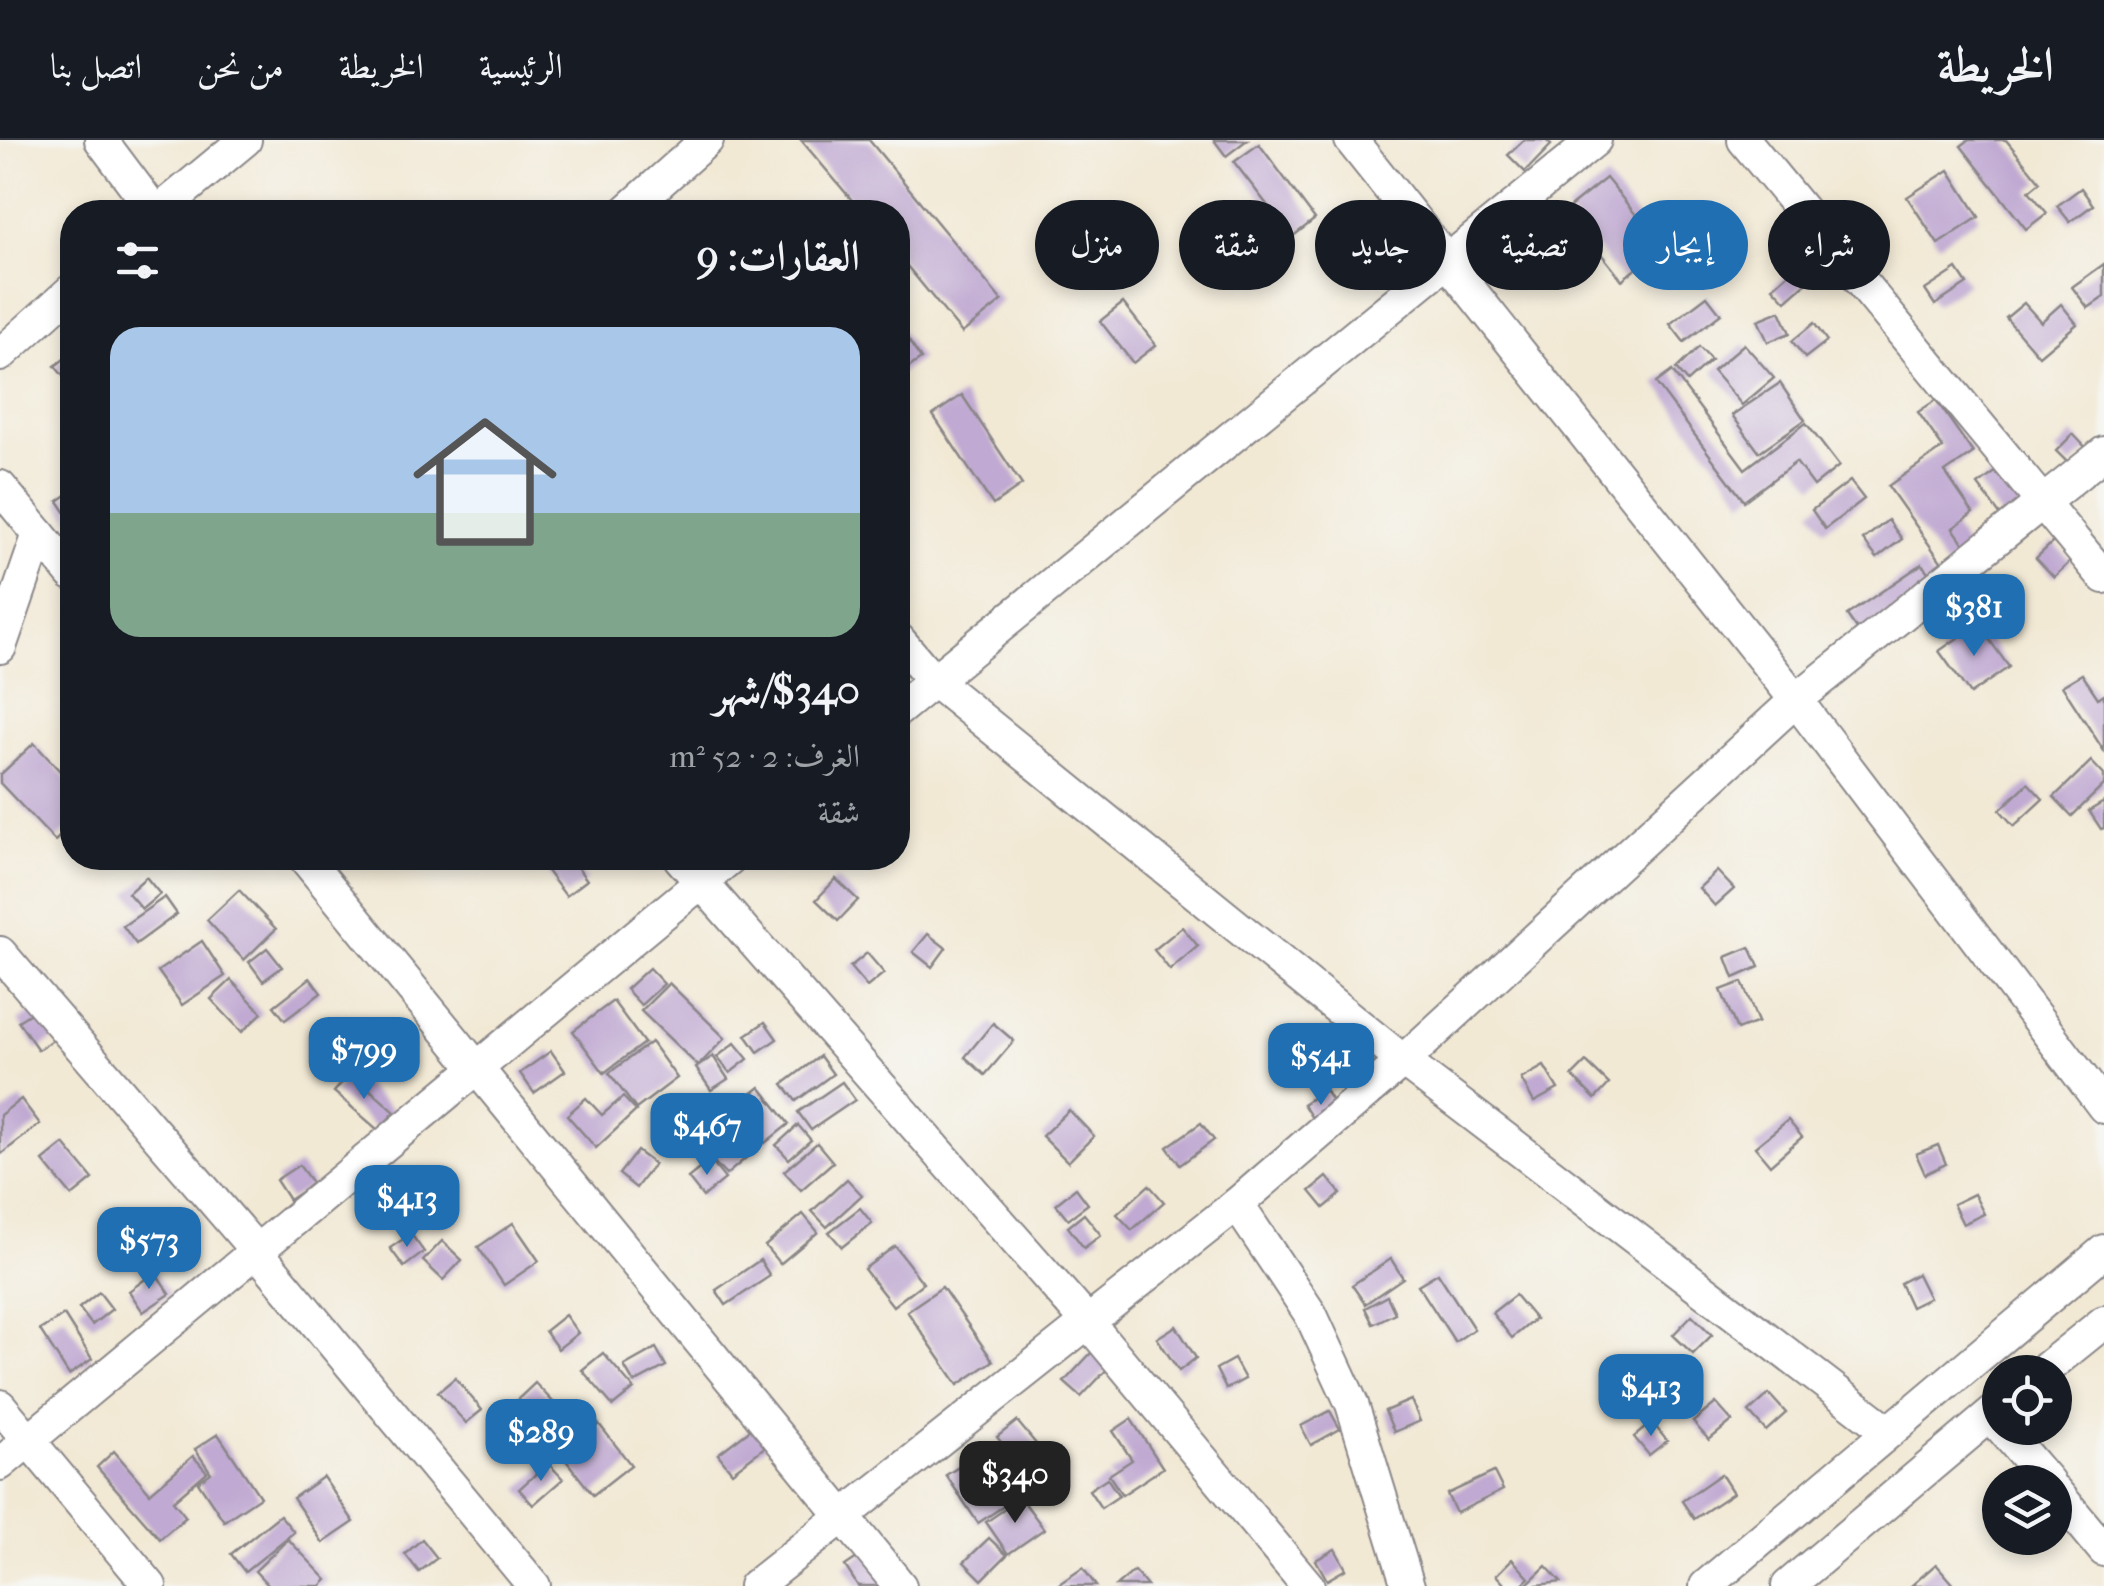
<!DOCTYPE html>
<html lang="ar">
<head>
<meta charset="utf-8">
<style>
	body { margin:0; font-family:"IM FELL French Canon",Amiri,serif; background:#20242c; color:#f1f3f6; direction:rtl; height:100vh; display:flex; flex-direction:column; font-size:38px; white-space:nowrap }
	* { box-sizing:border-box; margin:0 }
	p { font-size:32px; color:#9ea1a6 }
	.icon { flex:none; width:55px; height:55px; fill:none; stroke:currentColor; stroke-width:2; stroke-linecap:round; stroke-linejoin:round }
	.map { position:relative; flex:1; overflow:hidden; direction:ltr }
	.sheet { position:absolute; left:60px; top:60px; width:850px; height:670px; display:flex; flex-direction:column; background:#171b24; border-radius:40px; box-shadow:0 5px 15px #0003; direction:rtl }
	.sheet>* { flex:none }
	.guide { position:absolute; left:940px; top:60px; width:950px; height:90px; direction:rtl; display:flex; gap:20px }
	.buttons { position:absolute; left:1982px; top:1215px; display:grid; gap:20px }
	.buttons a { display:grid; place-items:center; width:90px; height:90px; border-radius:50%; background:#171b24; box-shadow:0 5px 15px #0003; font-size:50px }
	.price { position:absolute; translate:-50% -85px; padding:0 22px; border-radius:20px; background:#1f6fb2; color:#fff; font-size:32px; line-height:65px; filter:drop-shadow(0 2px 5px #0008) }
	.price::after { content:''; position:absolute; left:50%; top:60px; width:30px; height:22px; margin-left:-15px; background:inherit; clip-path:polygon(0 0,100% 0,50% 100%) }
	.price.on { background:#222; color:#fff }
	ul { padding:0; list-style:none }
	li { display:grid; align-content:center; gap:20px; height:530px; padding:0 50px }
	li+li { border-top:2px solid #363941 }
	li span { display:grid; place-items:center; height:310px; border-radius:30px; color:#555 }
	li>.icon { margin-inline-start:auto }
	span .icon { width:180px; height:180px; fill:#fffc; stroke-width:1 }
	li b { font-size:42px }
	h2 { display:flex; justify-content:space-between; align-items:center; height:120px; padding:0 50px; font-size:42px }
	.tag { padding:0 35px; border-radius:45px; background:#171b24; box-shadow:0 5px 15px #0003; font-size:35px; line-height:90px }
	.tag.on { background:#1f6fb2; color:#fff }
	header { display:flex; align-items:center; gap:60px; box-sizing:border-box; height:140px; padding:0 50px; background:#171b24; border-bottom:2px solid #363941 }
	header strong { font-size:48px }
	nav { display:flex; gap:55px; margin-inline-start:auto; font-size:35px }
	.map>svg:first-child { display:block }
</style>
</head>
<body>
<header>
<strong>الخريطة</strong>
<nav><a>الرئيسية</a><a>الخريطة</a><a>من نحن</a><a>اتصل بنا</a></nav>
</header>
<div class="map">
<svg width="2104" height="1446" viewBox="0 0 2104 1446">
	<rect width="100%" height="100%" fill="#f6f6f2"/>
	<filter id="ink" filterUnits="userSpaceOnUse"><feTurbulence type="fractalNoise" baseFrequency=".01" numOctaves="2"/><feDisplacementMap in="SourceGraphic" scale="20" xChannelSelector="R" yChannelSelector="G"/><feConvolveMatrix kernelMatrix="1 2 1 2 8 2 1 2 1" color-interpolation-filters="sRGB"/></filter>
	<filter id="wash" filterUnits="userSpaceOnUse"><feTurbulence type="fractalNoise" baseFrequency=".0048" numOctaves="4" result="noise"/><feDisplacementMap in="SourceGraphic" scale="40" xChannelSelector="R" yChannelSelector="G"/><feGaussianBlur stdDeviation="2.25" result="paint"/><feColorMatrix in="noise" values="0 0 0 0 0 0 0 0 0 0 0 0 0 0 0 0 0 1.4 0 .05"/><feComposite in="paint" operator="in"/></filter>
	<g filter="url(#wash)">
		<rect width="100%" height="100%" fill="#f2e9d5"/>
		<g id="blocks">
			<g fill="#c0a9d2">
				<polygon points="801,0 869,0 1002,161 962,193 898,115 898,72 862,72"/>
				<polygon points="1214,0 1247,0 1226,16"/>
				<polygon points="1524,0 1546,0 1551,5 1525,32 1508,15"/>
				<polygon points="1969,0 2006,0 2040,42 2029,51 2047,73 2026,89 1961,6"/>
				<polygon points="1259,4 1315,79 1292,97 1234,22"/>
				<polygon points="1949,30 1979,77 1938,104 1907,57"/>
				<polygon points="1606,38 1662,107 1622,140 1566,70"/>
				<polygon points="2081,48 2093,65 2070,82 2057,66"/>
				<polygon points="1811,113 1823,128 1786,161 1773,147"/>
				<polygon points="2104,124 2104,157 2088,168 2072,147"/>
				<polygon points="1957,129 1967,144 1935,165 1925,150"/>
				<polygon points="1707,156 1721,174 1684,202 1670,184"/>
				<polygon points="1123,163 1156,205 1133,223 1100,181"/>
				<polygon points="2024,163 2041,182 2061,164 2077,184 2039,216 2006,178"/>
				<polygon points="1780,171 1790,193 1768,202 1758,180"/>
				<polygon points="1814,183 1827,201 1805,218 1792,201"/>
				<polygon points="898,185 921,219 898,235"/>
				<polygon points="1744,204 1774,238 1742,265 1713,231"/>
				<polygon points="1699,207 1711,220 1687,242 1676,229"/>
				<polygon points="72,213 72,247 55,226"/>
				<polygon points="1672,231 1745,329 1806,283 1839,326 1814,346 1796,322 1744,361 1656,243"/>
				<polygon points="1780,243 1805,280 1759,312 1732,275"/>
				<polygon points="962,255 1022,345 993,365 933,275"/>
				<polygon points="1936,260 1973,313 1945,332 1973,373 1953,388 1969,411 1945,427 1888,346 1943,308 1918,272"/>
				<polygon points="2073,294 2088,310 2071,326 2056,311"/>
				<polygon points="1998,330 2024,365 2004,380 1978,345"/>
				<polygon points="1850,341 1864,359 1825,389 1812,370"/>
				<polygon points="72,351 72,382 58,361"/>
				<polygon points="1888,380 1902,399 1877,418 1863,400"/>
				<polygon points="2053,402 2071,421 2054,437 2036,418"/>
				<polygon points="1922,424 1936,443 1861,495 1847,475"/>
				<polygon points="1978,484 2009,527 1970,554 1939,511"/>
				<polygon points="2082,534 2098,558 2104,554 2104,611 2062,546"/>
				<polygon points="34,603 72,644 72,685 55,701 0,643 0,635"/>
				<polygon points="2091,621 2104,635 2104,645 2072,676 2054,657"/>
				<polygon points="2028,643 2043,659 2014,686 2000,670"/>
				<polygon points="2104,662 2104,688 2101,689 2089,671"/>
				<polygon points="537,718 570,718 587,740 566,756"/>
				<polygon points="1717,731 1734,749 1715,766 1699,748"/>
				<polygon points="146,737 160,754 142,769 128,753"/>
				<polygon points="836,739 858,760 838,781 816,760"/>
				<polygon points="239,750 276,789 244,820 207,780"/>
				<polygon points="165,757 177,774 136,804 123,786"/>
				<polygon points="1182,787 1198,806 1170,830 1154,810"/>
				<polygon points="928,794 946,808 932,827 913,812"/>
				<polygon points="202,801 225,836 182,865 158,831"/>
				<polygon points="1750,807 1759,827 1734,838 1726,817"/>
				<polygon points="267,808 282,827 263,841 249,822"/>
				<polygon points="867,813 884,833 867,847 850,827"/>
				<polygon points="649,828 664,844 641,865 626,849"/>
				<polygon points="310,838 321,853 285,880 274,866"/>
				<polygon points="231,840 262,873 242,892 211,859"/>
				<polygon points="1742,842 1758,882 1737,890 1721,850"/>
				<polygon points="669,843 725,898 698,926 641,871"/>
				<polygon points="613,861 644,903 604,933 573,891"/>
				<polygon points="40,867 59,896 38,910 18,881"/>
				<polygon points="765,882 777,899 758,912 746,895"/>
				<polygon points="993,883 1014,901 985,935 965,917"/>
				<polygon points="651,902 677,938 636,969 609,933"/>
				<polygon points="735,903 748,919 730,933 717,917"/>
				<polygon points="551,911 565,931 534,953 520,933"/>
				<polygon points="1354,911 1368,928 1350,943 1336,925"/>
				<polygon points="713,916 728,939 711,950 696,928"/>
				<polygon points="820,916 833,934 796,961 783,944"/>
				<polygon points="1586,922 1609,944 1595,959 1572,936"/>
				<polygon points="1544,926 1558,949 1534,962 1521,939"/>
				<polygon points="351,933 395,972 378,990 334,952"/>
				<polygon points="842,942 855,960 811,990 798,972"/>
				<polygon points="760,947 789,984 765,1003 736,966"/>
				<polygon points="1325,950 1339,973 1317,986 1303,964"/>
				<polygon points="623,957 636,971 596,1008 567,975 586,958 602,975"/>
				<polygon points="21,959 40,984 0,1015 0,975"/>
				<polygon points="1069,970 1094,996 1068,1022 1042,996"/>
				<polygon points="1788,980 1802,997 1770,1025 1755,1007"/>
				<polygon points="1201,983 1214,1000 1180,1025 1167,1007"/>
				<polygon points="798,985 811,1000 789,1019 776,1005"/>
				<polygon points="730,1001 746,1018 726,1035 711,1019"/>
				<polygon points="817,1003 833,1022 801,1050 784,1031"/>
				<polygon points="64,1004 93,1039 72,1056 43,1021"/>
				<polygon points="1938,1005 1946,1024 1925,1034 1916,1014"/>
				<polygon points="637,1011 654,1024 636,1048 619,1034"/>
				<polygon points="710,1020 725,1039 703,1057 688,1038"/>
				<polygon points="299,1025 313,1044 289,1060 276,1040"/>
				<polygon points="1327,1037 1341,1054 1324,1068 1310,1051"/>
				<polygon points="847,1039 862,1055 827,1087 812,1071"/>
				<polygon points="1149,1045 1164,1062 1132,1090 1117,1074"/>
				<polygon points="1076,1048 1088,1064 1068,1079 1056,1064"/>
				<polygon points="1974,1054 1984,1074 1963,1084 1953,1064"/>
				<polygon points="860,1068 872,1083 842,1107 829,1092"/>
				<polygon points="803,1074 818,1092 780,1124 765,1106"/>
				<polygon points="1084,1074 1101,1095 1084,1108 1068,1087"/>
				<polygon points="513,1083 539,1121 504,1145 478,1107"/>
				<polygon points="411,1094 424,1112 404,1127 390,1108"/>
				<polygon points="442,1101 462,1120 443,1140 423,1121"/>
				<polygon points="895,1106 923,1143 893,1166 864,1129"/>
				<polygon points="1391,1119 1403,1138 1365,1164 1352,1145"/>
				<polygon points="760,1120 770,1136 726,1165 716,1150"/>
				<polygon points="155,1132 170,1154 143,1172 129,1151"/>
				<polygon points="1438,1133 1474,1189 1455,1202 1418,1145"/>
				<polygon points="1917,1134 1929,1158 1911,1167 1900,1143"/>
				<polygon points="942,1147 993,1221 958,1245 907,1171"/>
				<polygon points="99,1152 112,1169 92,1185 79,1168"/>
				<polygon points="1515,1155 1535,1179 1512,1198 1492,1173"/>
				<polygon points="1387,1156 1395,1173 1373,1184 1365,1168"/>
				<polygon points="64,1175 92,1219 69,1235 40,1190"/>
				<polygon points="565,1175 578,1193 558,1209 545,1191"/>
				<polygon points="1692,1175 1712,1195 1693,1214 1673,1195"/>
				<polygon points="1176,1186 1196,1218 1179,1231 1157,1198"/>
				<polygon points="656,1208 666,1226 634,1243 624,1226"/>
				<polygon points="1093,1211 1110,1226 1081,1257 1064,1242"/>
				<polygon points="603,1213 634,1249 613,1266 582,1230"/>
				<polygon points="1234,1219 1245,1239 1226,1249 1216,1229"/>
				<polygon points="455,1238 482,1270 466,1283 438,1252"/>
				<polygon points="535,1243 554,1263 534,1281 515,1262"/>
				<polygon points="1769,1254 1786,1273 1766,1291 1749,1272"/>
				<polygon points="1411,1260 1420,1281 1394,1292 1385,1271"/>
				<polygon points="1716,1263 1732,1281 1709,1300 1693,1282"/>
				<polygon points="1330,1271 1340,1289 1311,1305 1301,1286"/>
				<polygon points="1131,1279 1163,1328 1122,1355 1109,1335 1132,1320 1113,1291"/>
				<polygon points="1017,1281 1037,1305 1017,1322 997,1297"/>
				<polygon points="1652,1282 1667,1301 1649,1315 1634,1297"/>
				<polygon points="599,1284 631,1325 593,1355 561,1314"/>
				<polygon points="756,1285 770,1303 732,1332 718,1314"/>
				<polygon points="218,1294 260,1357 224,1381 198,1342 211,1333 195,1309"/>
				<polygon points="114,1311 150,1353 193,1316 207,1332 173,1361 186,1377 160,1399 97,1327"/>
				<polygon points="984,1311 1016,1358 978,1383 946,1335"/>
				<polygon points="548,1323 563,1339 533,1365 519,1349"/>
				<polygon points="1494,1332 1503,1350 1456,1373 1447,1354"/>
				<polygon points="1721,1334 1733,1353 1694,1379 1682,1361"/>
				<polygon points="323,1337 354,1382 323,1403 293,1358"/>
				<polygon points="1107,1338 1119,1356 1101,1368 1089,1350"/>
				<polygon points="1021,1358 1044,1389 1008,1414 986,1382"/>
				<polygon points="280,1375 294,1392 245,1432 231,1414"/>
				<polygon points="989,1398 1007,1415 982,1440 964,1422"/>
				<polygon points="288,1399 327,1440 321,1446 269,1446 255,1431"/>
				<polygon points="422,1399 437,1418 419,1432 405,1414"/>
				<polygon points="1335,1409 1346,1429 1327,1440 1316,1420"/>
				<polygon points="866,1412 888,1446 858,1446 845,1426"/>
				<polygon points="1512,1419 1529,1438 1520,1446 1506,1446 1496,1435"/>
				<polygon points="1936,1424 1955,1446 1911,1446"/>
				<polygon points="1546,1426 1561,1442 1529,1446 1527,1444"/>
				<polygon points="1083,1428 1096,1446 1056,1446"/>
				<polygon points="1134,1431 1147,1446 1116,1446"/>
			</g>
		</g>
	</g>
	<g filter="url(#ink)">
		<use href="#blocks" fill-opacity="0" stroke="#8a8688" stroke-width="2.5"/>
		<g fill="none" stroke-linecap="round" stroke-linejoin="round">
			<g stroke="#8a8688" stroke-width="36">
				<g id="minor">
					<polyline points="101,0 155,72"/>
					<polyline points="1351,0 1796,560 2104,967"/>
					<polyline points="1744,0 2104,437"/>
					<polyline points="158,72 245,0"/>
					<polyline points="626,72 707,0"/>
					<polyline points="0,215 72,150"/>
					<polyline points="0,347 72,434"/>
					<polyline points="898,499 932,539 1403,921 1888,1291"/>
					<polyline points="0,507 39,394"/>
					<polyline points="898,570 1595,0"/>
					<polyline points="305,718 900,1446"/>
					<polyline points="680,718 1090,1185 1308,1446"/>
					<polyline points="0,813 255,1109 534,1446"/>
					<polyline points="1237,1064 1311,1175 1352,1264 1408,1446"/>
					<polyline points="2042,1232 2104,1182"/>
					<polyline points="0,1266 150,1446"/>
					<polyline points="2002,1288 2048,1342"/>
					<polyline points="0,1324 730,718"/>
					<polyline points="2055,1351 2104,1410"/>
					<polyline points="755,1446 1237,1064 1403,921 1796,560 2104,313"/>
					<polyline points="1706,1446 2104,1111"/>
					<polyline points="1788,1446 2000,1267"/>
				</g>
			</g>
			<use href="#minor" stroke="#fff" stroke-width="32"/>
		</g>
	</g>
</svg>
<div class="buttons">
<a><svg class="icon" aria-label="locate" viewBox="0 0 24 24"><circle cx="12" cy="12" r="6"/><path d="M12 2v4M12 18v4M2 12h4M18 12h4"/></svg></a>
<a><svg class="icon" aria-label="layers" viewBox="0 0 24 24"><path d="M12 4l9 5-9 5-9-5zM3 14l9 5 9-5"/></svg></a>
</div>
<b class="price" style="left:1974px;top:519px">$381</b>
<b class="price" style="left:364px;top:962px">$799</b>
<b class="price" style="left:1321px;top:968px">$541</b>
<b class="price" style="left:707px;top:1038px">$467</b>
<b class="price" style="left:407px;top:1110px">$413</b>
<b class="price" style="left:149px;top:1152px">$573</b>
<b class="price" style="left:1651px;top:1299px">$413</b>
<b class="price" style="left:541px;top:1344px">$289</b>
<b class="price on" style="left:1015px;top:1386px">$340</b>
<div class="guide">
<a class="tag">شراء</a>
<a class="tag on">إيجار</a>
<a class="tag">تصفية</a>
<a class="tag">جديد</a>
<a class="tag">شقة</a>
<a class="tag">منزل</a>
</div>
<section class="sheet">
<h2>العقارات: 9<svg class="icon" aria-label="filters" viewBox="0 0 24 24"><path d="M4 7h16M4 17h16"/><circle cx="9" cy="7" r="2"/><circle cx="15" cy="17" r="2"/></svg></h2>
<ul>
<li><span style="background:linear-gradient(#a9c7e8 60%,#7fa58c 0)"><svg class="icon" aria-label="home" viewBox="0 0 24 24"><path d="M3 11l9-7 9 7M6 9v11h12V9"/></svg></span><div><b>$340/شهر</b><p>الغرف: 2 · 52 m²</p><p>شقة</p></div></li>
</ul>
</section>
</div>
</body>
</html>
